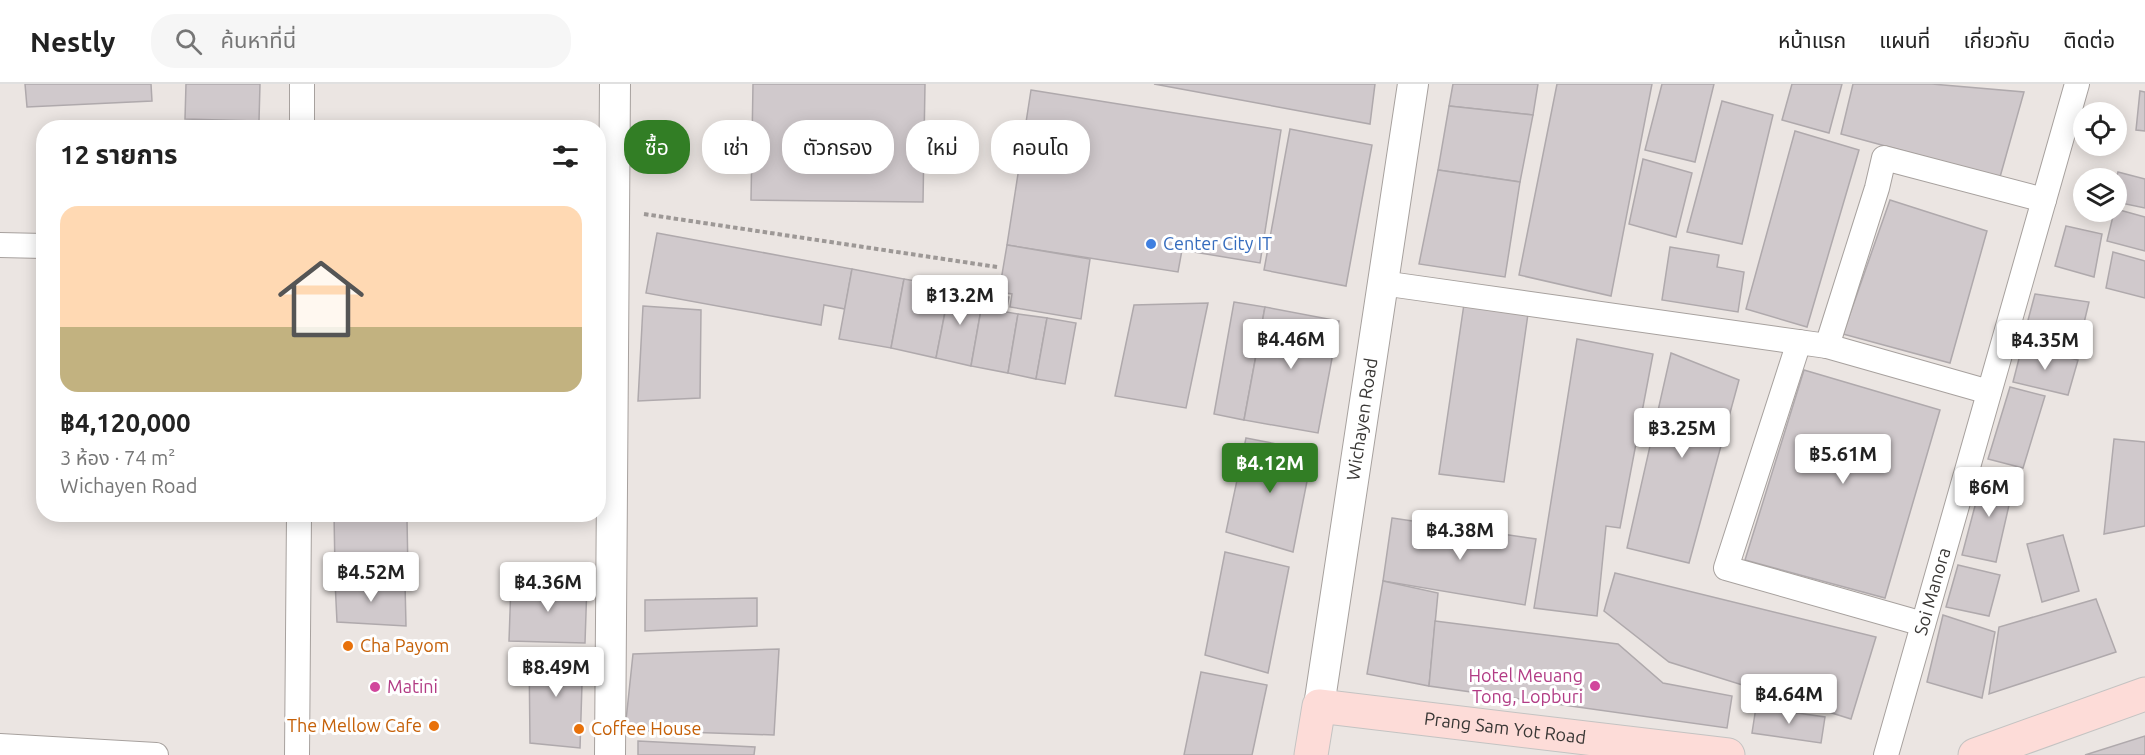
<!DOCTYPE html>
<html lang="th">
<head>
<meta charset="utf-8">
<style>
	body { margin:0; font-family:Ubuntu,"Noto Sans Thai",sans-serif; background:#f6f6f6; color:#222; height:100vh; display:flex; flex-direction:column; font-size:22px; white-space:nowrap }
	* { box-sizing:border-box; margin:0 }
	p { font-size:20px; color:#767676 }
	.icon { flex:none; width:33px; height:33px; fill:none; stroke:currentColor; stroke-width:2; stroke-linecap:round; stroke-linejoin:round }
	.map { position:relative; flex:1; overflow:hidden }
	.sheet { position:absolute; left:36px; top:36px; width:570px; height:402px; display:flex; flex-direction:column; background:#fff; border-radius:24px; box-shadow:0 3px 15px #0003 }
	.sheet>* { flex:none }
	.guide { position:absolute; left:624px; top:36px; width:570px; height:54px; display:flex; gap:12px }
	.tools { position:absolute; left:2073px; top:18px; display:grid; gap:12px }
	.tools a { display:grid; place-items:center; width:54px; height:54px; border-radius:50%; background:#fff; box-shadow:0 3px 15px #0003; font-size:30px }
	.price { position:absolute; translate:-50% -51px; padding:0 14px; border-radius:6px; background:#fff; color:#222; font-size:20px; line-height:39px; filter:drop-shadow(0 2px 3px #0008) }
	.price::after { content:''; position:absolute; left:50%; top:36px; width:18px; height:14px; margin-left:-9px; background:inherit; clip-path:polygon(0 0,100% 0,50% 100%) }
	.price.selected { background:#327e25; color:#fff }
	ul { padding:0; list-style:none }
	li { display:grid; align-content:center; gap:12px; height:318px; padding:0 24px }
	li+li { border-top:2px solid #e0e0e0 }
	li span { display:grid; place-items:center; height:186px; border-radius:18px; color:#555 }
	li>.icon { margin-inline-start:auto }
	span .icon { width:108px; height:108px; fill:#fffc; stroke-width:1 }
	li b { font-size:26px }
	h2 { display:flex; justify-content:space-between; align-items:center; height:72px; padding:0 24px; font-size:26px }
	.chip { padding:0 21px; border-radius:24px; background:#fff; box-shadow:0 3px 15px #0003; font-size:21px; line-height:54px }
	.chip.selected { background:#327e25; color:#fff }
	header { display:flex; align-items:center; gap:36px; box-sizing:border-box; height:84px; padding:0 30px; background:#fff; border-bottom:2px solid #e0e0e0 }
	header strong { font-size:28px }
	nav { display:flex; gap:33px; margin-inline-start:auto; font-size:21px }
	.search { width:420px; height:54px; background:#f6f6f6; display:flex; align-items:center; gap:15px; box-sizing:border-box; padding:0 21px; border-radius:24px; color:#767676; font-size:22px }
	.map>svg:first-child { display:block }
</style>
</head>
<body>
<header>
<strong>Nestly</strong>
<div class="search"><svg class="icon" aria-label="search" viewBox="0 0 24 24"><circle cx="10" cy="10" r="6"/><path d="M15 15l6 6"/></svg>ค้นหาที่นี่</div>
<nav><a>หน้าแรก</a><a>แผนที่</a><a>เกี่ยวกับ</a><a>ติดต่อ</a></nav>
</header>
<div class="map">
<svg width="2145" height="671" viewBox="0 0 2145 671">
	<rect width="100%" height="100%" fill="#ebe5e2"/>
	<g fill="#d0c9cc" stroke="#afa9ac" stroke-width="1.5">
		<polygon points="25,0 151,0 152,17 27,23"/>
		<polygon points="186,0 260,0 259,37 185,35"/>
		<polygon points="753,0 925,0 923,118 751,116"/>
		<polygon points="1154,0 1375,0 1370,40"/>
		<polygon points="1453,0 1538,0 1533,31 1449,22"/>
		<polygon points="1557,0 1652,0 1611,212 1519,191"/>
		<polygon points="1662,0 1714,0 1695,78 1645,66"/>
		<polygon points="1792,0 1842,0 1829,49 1782,36"/>
		<polygon points="1853,0 1932,0 2024,8 2000,93 1841,50"/>
		<polygon points="1031,6 1281,46 1260,179 1182,166 1178,188 1007,161"/>
		<polygon points="2140,7 2145,8 2145,47 2136,46"/>
		<polygon points="1722,17 1773,31 1742,160 1687,148"/>
		<polygon points="1449,22 1533,31 1520,98 1438,86"/>
		<polygon points="1290,45 1372,61 1346,202 1264,186"/>
		<polygon points="1795,47 1859,66 1807,243 1746,225"/>
		<polygon points="1643,75 1692,89 1676,153 1629,140"/>
		<polygon points="1438,86 1520,98 1505,193 1419,180"/>
		<polygon points="2118,88 2145,95 2145,124 2116,118 2116,95"/>
		<polygon points="1890,116 1987,147 1950,279 1843,250"/>
		<polygon points="2116,125 2145,133 2145,167 2107,157 2114,128 2116,128"/>
		<polygon points="2066,142 2102,150 2094,193 2055,182"/>
		<polygon points="657,149 852,185 845,225 824,221 821,241 646,209"/>
		<polygon points="1007,161 1090,175 1081,235 1010,223 1012,210 999,208"/>
		<polygon points="1670,163 1719,171 1717,183 1744,188 1738,228 1662,216"/>
		<polygon points="2113,168 2145,177 2145,214 2106,204"/>
		<polygon points="852,185 904,195 891,264 839,255"/>
		<polygon points="904,195 950,203 936,274 891,264"/>
		<polygon points="950,203 984,209 971,282 936,274"/>
		<polygon points="984,209 1009,213 1006,228 1018,230 1008,289 971,282"/>
		<polygon points="2035,210 2089,218 2077,268 2023,255"/>
		<polygon points="1234,218 1265,223 1244,336 1214,330"/>
		<polygon points="1208,219 1186,324 1115,312 1134,221"/>
		<polygon points="1464,220 1528,230 1504,398 1439,390"/>
		<polygon points="643,222 701,226 700,314 638,317"/>
		<polygon points="1265,223 1339,237 1318,349 1244,336"/>
		<polygon points="1018,230 1047,234 1036,295 1008,289"/>
		<polygon points="1047,234 1076,239 1065,300 1036,295"/>
		<polygon points="1577,255 1653,270 1620,444 1606,442 1597,532 1534,524"/>
		<polygon points="2022,263 2078,276 2068,311 2013,298"/>
		<polygon points="1671,269 1739,296 1689,479 1627,464"/>
		<polygon points="1804,286 1940,326 1885,514 1745,476"/>
		<polygon points="2010,303 2045,312 2023,384 1988,375"/>
		<polygon points="1246,354 1313,367 1293,468 1226,448"/>
		<polygon points="2114,355 2145,358 2145,442 2104,450"/>
		<polygon points="1984,388 2015,395 1996,478 1962,471"/>
		<polygon points="334,430 371,430 371,433 407,435 408,489 335,485"/>
		<polygon points="1392,434 1536,455 1525,521 1383,497"/>
		<polygon points="2063,451 2079,507 2042,518 2027,460"/>
		<polygon points="1225,468 1289,483 1268,589 1205,571"/>
		<polygon points="1958,481 2000,491 1989,532 1946,523"/>
		<polygon points="1615,489 1876,553 1851,635 1669,578 1604,527"/>
		<polygon points="335,497 405,499 406,542 337,538"/>
		<polygon points="1383,497 1438,509 1429,602 1367,590"/>
		<polygon points="587,499 585,559 509,557 511,500"/>
		<polygon points="757,514 757,542 645,547 645,516"/>
		<polygon points="2096,515 2116,568 1989,610 1999,543"/>
		<polygon points="1943,531 1995,548 1982,614 1927,598"/>
		<polygon points="1435,537 1618,560 1663,599 1732,612 1727,644 1429,602"/>
		<polygon points="779,565 774,651 625,646 633,570"/>
		<polygon points="529,566 583,568 580,664 530,659"/>
		<polygon points="1201,588 1267,601 1252,671 1184,671"/>
		<polygon points="1756,623 1825,633 1821,659 1752,649"/>
		<polygon points="2145,652 2145,671 2085,671"/>
		<polygon points="638,657 755,663 754,671 638,671"/>
	</g>
	<g fill="none" stroke-linecap="round" stroke-linejoin="round">
		<g stroke="#a7a19e" stroke-width="26">
			<g id="minor">
				<polyline points="302,44 302,0"/>
				<polyline points="0,161 44,162"/>
				<polyline points="1382,199 1827,262 1989,308"/>
				<polyline points="1799,258 1726,484 1923,540"/>
				<polyline points="1827,262 1877,104 1884,74 2044,116"/>
				<polyline points="0,662 156,671"/>
				<polyline points="297,671 299,430"/>
				<path id="s1" d="M1886,671l191,-671"/>
			</g>
		</g>
		<g stroke="#a7a19e" stroke-width="32">
			<g id="tertiary">
				<path id="s2" d="M1319,622l94,-622"/>
				<polyline points="610,671 615,0"/>
			</g>
		</g>
		<g stroke="#c4c3c2" stroke-width="35">
			<g id="primary">
				<path id="s3" d="M1311,671l8,-49 409,49"/>
				<polyline points="1975,671 2145,610"/>
			</g>
		</g>
		<polyline stroke="#9d9896" stroke-width="4" stroke-dasharray="4.5 3" stroke-linecap="butt" points="644,130 997,183"/>
		<use href="#minor" stroke="#fff" stroke-width="24"/>
		<use href="#tertiary" stroke="#fff" stroke-width="30"/>
		<use href="#primary" stroke="#fddcd8" stroke-width="33"/>
	</g>
	<circle fill="#3f7fe0" stroke="#fff" stroke-width="2" cx="1151" cy="160" r="6"/>
	<g fill="#e8710a" stroke="#fff" stroke-width="2">
		<circle cx="348" cy="562" r="6"/>
		<circle cx="434" cy="642" r="6"/>
		<circle cx="579" cy="645" r="6"/>
	</g>
	<g fill="#d1479c" stroke="#fff" stroke-width="2">
		<circle cx="1595" cy="602" r="6"/>
		<circle cx="375" cy="603" r="6"/>
	</g>
	<g text-anchor="middle" stroke-width="6" stroke-linejoin="round" paint-order="stroke">
		<g font-size="18" fill="#366cbe" stroke="#fff" text-anchor="start">
			<text x="1163" y="166">Center City IT</text>
		</g>
		<g font-size="18" fill="#393735" stroke="#fff">
			<text dy="6" stroke="none"><textPath href="#s2" startOffset="290">Wichayen Road</textPath></text>
			<text dy="6" stroke="none"><textPath href="#s1" startOffset="170">Soi Manora</textPath></text>
			<text dy="6" stroke="none"><textPath href="#s3" startOffset="237">Prang Sam Yot Road</textPath></text>
		</g>
		<g font-size="18" fill="#c56008" stroke="#fff" text-anchor="start">
			<text x="360" y="568">Cha Payom</text>
			<text x="422" y="648" text-anchor="end">The Mellow Cafe</text>
			<text x="591" y="651">Coffee House</text>
		</g>
		<g font-size="18" fill="#b23c85" stroke="#fff" text-anchor="end">
			<text x="1583" y="598">Hotel Meuang<tspan x="1583" dy="21">Tong, Lopburi</tspan></text>
			<text x="387" y="609" text-anchor="start">Matini</text>
		</g>
	</g>
</svg>
<div class="tools">
<a><svg class="icon" aria-label="locate" viewBox="0 0 24 24"><circle cx="12" cy="12" r="6"/><path d="M12 2v4M12 18v4M2 12h4M18 12h4"/></svg></a>
<a><svg class="icon" aria-label="layers" viewBox="0 0 24 24"><path d="M12 4l9 5-9 5-9-5zM3 14l9 5 9-5"/></svg></a>
</div>
<b class="price" style="left:960px;top:242px">฿13.2M</b>
<b class="price" style="left:1291px;top:286px">฿4.46M</b>
<b class="price" style="left:2045px;top:287px">฿4.35M</b>
<b class="price" style="left:1682px;top:375px">฿3.25M</b>
<b class="price" style="left:1843px;top:401px">฿5.61M</b>
<b class="price selected" style="left:1270px;top:410px">฿4.12M</b>
<b class="price" style="left:1989px;top:434px">฿6M</b>
<b class="price" style="left:1460px;top:477px">฿4.38M</b>
<b class="price" style="left:371px;top:519px">฿4.52M</b>
<b class="price" style="left:548px;top:529px">฿4.36M</b>
<b class="price" style="left:556px;top:614px">฿8.49M</b>
<b class="price" style="left:1789px;top:641px">฿4.64M</b>
<div class="guide">
<a class="chip selected">ซื้อ</a>
<a class="chip">เช่า</a>
<a class="chip">ตัวกรอง</a>
<a class="chip">ใหม่</a>
<a class="chip">คอนโด</a>
</div>
<section class="sheet">
<h2>12 รายการ<svg class="icon" aria-label="filters" viewBox="0 0 24 24"><path d="M4 7h16M4 17h16"/><circle cx="9" cy="7" r="2"/><circle cx="15" cy="17" r="2"/></svg></h2>
<ul>
<li><span style="background:linear-gradient(#ffd9b3 65%,#c2b280 0)"><svg class="icon" aria-label="home" viewBox="0 0 24 24"><path d="M3 11l9-7 9 7M6 9v11h12V9"/></svg></span><div><b>฿4,120,000</b><p>3 ห้อง · 74 m²</p><p>Wichayen Road</p></div></li>
</ul>
</section>
</div>
</body>
</html>
